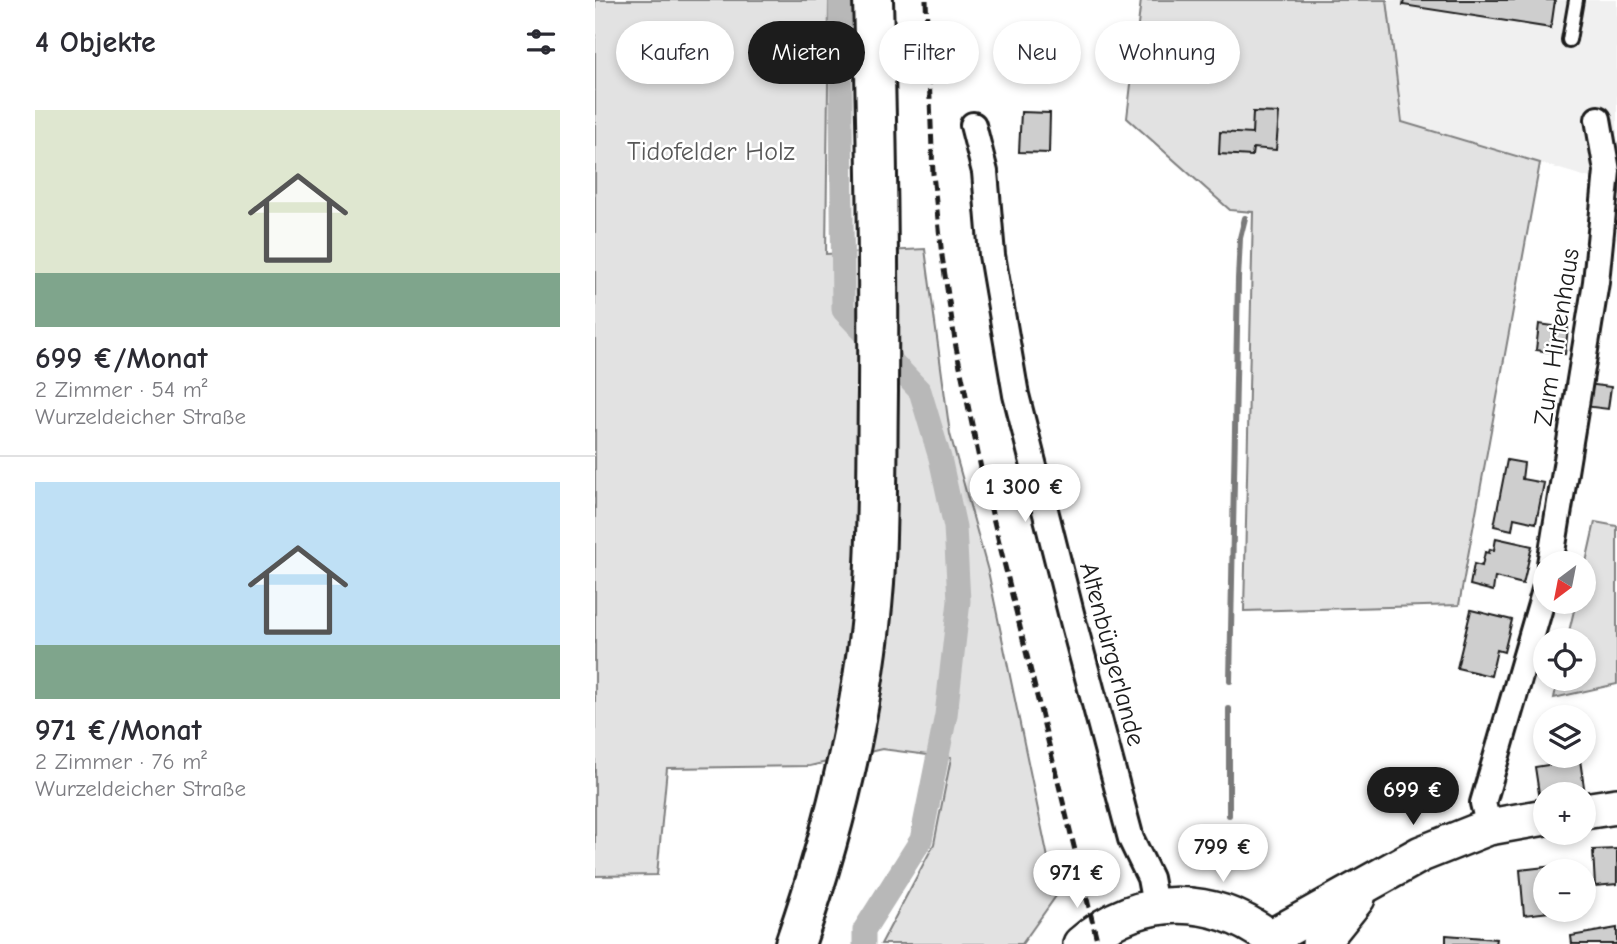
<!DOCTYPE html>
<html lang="de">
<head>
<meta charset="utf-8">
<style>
	body { margin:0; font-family:"Comic Neue",sans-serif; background:#f7f7f7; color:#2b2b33; height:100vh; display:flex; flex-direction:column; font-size:26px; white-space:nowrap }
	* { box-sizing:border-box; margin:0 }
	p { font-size:23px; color:#7c7c81 }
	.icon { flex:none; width:38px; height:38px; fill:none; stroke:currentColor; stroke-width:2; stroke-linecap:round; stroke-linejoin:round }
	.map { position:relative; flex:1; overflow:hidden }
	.panel { display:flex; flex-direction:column; background:#fff; width:595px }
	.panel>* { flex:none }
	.guide { position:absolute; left:21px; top:21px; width:665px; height:63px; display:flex; gap:14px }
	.needle { width:46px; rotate:212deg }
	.fabs { position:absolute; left:938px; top:551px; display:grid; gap:14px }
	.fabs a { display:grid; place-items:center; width:63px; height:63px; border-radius:50%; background:#fff; box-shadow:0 4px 10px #0003; font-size:35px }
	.price { position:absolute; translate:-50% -60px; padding:0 16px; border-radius:24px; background:#fff; color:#222; font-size:23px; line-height:46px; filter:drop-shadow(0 2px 4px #0008) }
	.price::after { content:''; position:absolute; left:50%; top:42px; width:21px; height:16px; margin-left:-10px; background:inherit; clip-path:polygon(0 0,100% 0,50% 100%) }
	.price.active { background:#1c1c1c; color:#fff }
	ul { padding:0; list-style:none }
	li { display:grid; align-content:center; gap:14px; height:371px; padding:0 35px }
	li+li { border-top:2px solid #e1e1e2 }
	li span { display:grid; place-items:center; height:217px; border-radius:0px; color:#555 }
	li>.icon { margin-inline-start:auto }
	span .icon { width:126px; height:126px; fill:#fffc; stroke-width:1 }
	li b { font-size:30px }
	h2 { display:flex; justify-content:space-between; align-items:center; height:84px; padding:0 35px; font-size:30px }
	.tag { padding:0 24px; border-radius:32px; background:#fff; box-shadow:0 4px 10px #0003; font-size:24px; line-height:63px }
	.tag.active { background:#1c1c1c; color:#fff }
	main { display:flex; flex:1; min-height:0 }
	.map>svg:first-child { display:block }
</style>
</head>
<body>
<main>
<section class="panel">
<h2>4 Objekte<svg class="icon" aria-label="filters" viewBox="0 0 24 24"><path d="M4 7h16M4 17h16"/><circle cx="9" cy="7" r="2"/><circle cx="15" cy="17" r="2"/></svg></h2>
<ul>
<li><span style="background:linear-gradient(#dfe7d0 75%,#7fa58c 0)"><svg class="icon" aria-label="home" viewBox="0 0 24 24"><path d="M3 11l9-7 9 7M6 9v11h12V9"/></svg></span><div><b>699 €/Monat</b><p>2 Zimmer · 54 m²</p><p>Wurzeldeicher Straße</p></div></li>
<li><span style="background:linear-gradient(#bfe0f5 75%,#7fa58c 0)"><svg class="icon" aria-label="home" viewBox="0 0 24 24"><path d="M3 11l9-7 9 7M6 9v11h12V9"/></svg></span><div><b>971 €/Monat</b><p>2 Zimmer · 76 m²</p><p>Wurzeldeicher Straße</p></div></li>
</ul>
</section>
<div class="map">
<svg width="1022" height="944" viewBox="0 0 1022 944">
	<rect width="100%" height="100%" fill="#fff"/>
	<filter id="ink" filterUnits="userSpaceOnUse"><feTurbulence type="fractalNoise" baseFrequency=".0143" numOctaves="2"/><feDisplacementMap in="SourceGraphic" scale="14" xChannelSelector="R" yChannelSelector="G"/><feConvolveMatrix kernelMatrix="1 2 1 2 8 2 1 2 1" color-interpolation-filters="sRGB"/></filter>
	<g filter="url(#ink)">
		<polygon fill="#f0f0f0" points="792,0 1022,0 1022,186 807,122"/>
		<g fill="#e2e2e2" stroke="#7f7f7f" stroke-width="2">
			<polygon points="0,0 234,0 231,254 330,249 355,434 393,571 461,896 427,944 286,944 339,844 356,758 287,749 215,766 72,768 62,875 0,876"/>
			<polygon points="546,0 792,0 807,122 945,163 864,605 649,611 658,212 635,210 532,118"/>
			<polygon points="1000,522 1022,526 1022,684 959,698 963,679 989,679 989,640 972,640 981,602 989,602 989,571"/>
		</g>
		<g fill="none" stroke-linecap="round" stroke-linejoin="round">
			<g stroke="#7a7a7a" stroke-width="6">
				<polyline points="635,681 643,279 645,238 650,218"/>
				<polyline points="634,815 634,709"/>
			</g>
			<polyline stroke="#b8b8b8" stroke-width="23" points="245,0 248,310 325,391 345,458 360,527 364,601 351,715 326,840 269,930 269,944"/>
		</g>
		<g fill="#cecece" stroke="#1c1c1c" stroke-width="2">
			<polygon points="809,0 960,0 956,28 808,5"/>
			<polygon points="426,112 455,113 454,153 424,152"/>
			<polygon points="658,112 684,113 681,150 658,148 657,156 624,154 625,132 657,134"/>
			<polygon points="944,324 973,328 970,354 941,350"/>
			<polygon points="992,384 1016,387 1013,409 989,406"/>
			<polygon points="912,460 929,463 927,479 949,483 941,523 919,518 917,530 899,526"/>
			<polygon points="901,538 937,546 928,584 900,577 898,591 875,585 879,564 887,566 890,552 894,553 895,549 899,550"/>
			<polygon points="876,610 917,620 909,652 902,650 896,676 862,668"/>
			<polygon points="985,760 990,794 950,794 950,800 945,800 940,767"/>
			<polygon points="1022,849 1022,884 1000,886 998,850"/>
			<polygon points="959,866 960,872 950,872 950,910 964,911 929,915 925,870"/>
			<polygon points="1022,928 1022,944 977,944 976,936"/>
			<polygon points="851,935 901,939 900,944 851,944"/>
		</g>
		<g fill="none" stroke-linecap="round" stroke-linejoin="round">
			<g stroke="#1c1c1c" stroke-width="18">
				<polyline id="lane" points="974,40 981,0"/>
			</g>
			<g stroke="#1c1c1c" stroke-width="30">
				<g id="street">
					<polyline points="378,125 390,172 397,255 421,395 478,621 536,839 555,878 560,905"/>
					<polyline points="955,564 1001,282 1012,171 1003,119"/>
					<polyline points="894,827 888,803 950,590"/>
				</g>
			</g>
			<g stroke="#1c1c1c" stroke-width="40">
				<g id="secondary">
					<polyline points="989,811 1022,806"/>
					<polyline points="675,938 826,854 894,827 950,817"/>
					<path d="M486,944c60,-52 135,-51 197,0"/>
					<polyline points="725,944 762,898"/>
				</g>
			</g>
			<g stroke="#1c1c1c" stroke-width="44">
				<path id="primary" d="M200,944c40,-115 70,-239 79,-361 4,-64 3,-128 4,-191 1,-131 -1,-261 -5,-392"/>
			</g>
			<use href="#lane" stroke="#fff" stroke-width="12"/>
			<use href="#street" stroke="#fff" stroke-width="24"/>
			<use href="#secondary" stroke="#fff" stroke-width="35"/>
			<use href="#primary" stroke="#fff" stroke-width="38"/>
			<polyline stroke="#1c1c1c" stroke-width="5" stroke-dasharray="10 5" stroke-linecap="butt" points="331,0 338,174 347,256 361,347 387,473 503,944"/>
		</g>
	</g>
	<g text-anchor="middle" stroke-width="5" stroke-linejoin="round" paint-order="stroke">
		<g font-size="26" fill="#575757" stroke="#fff">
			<text x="116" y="160">Tidofelder Holz</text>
		</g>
		<g font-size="26" fill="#1c1c1c" stroke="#fff">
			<text transform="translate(961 337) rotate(-81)" y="9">Zum Hirtenhaus</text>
			<text transform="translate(518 654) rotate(75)" y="9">Altenbürgerlande</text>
		</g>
	</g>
</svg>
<div class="fabs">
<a><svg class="needle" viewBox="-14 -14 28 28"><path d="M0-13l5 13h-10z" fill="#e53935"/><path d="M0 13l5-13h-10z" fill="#7c7c81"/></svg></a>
<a><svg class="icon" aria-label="locate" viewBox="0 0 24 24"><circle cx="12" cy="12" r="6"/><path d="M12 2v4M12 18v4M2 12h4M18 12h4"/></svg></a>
<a><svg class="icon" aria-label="layers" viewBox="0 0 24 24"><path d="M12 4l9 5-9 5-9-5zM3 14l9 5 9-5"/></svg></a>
<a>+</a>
<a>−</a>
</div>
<b class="price" style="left:430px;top:524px">1 300 €</b>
<b class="price active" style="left:818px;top:827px">699 €</b>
<b class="price" style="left:628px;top:884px">799 €</b>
<b class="price" style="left:482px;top:910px">971 €</b>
<div class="guide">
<a class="tag">Kaufen</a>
<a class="tag active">Mieten</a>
<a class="tag">Filter</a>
<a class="tag">Neu</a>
<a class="tag">Wohnung</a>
</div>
</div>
</main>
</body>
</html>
